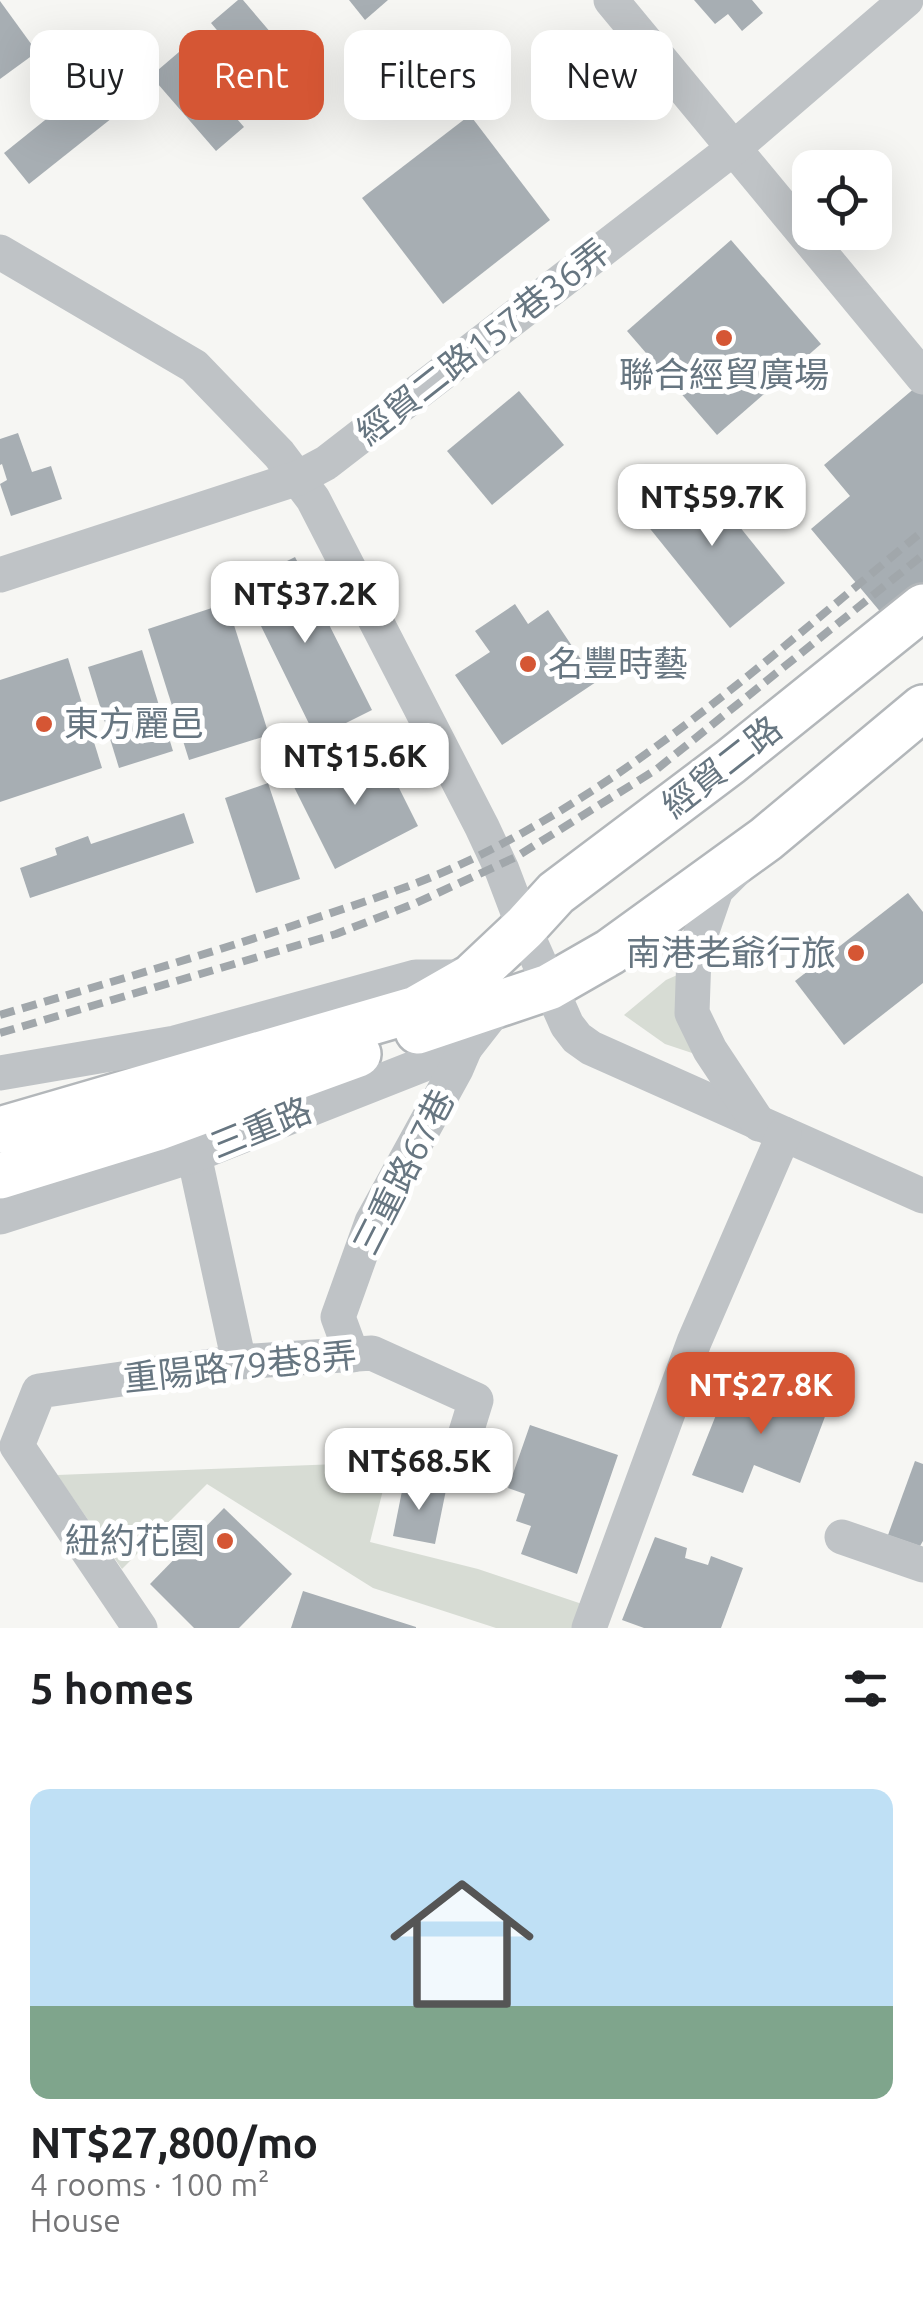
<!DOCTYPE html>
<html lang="en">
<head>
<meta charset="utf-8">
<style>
	body { margin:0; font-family:Ubuntu,"Noto Sans TC",sans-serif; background:#f6f6f6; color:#202124; height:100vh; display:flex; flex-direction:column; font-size:38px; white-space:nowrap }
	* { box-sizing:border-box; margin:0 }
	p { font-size:32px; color:#757577 }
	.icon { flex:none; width:55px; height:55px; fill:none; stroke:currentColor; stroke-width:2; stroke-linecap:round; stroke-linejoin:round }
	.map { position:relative; height:1628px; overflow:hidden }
	.drawer { display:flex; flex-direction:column; background:#fff; flex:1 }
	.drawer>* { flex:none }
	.banner { position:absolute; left:30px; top:30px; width:865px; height:90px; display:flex; gap:20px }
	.tools { position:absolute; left:792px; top:150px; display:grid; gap:20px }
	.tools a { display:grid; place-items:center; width:100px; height:100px; border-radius:20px; background:#fff; box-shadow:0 10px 40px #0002; font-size:50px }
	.price { position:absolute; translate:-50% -85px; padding:0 22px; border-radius:20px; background:#fff; color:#222; font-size:32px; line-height:65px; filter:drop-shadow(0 2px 5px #0008) }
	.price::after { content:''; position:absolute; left:50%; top:60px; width:30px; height:22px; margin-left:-15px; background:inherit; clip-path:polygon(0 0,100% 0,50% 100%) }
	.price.active { background:#d55634; color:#fff }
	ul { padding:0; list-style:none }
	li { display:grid; align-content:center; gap:20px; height:530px; padding:0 30px }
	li+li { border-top:2px solid #e0e0e0 }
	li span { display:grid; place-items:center; height:310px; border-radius:20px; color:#555 }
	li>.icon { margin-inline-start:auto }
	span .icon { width:180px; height:180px; fill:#fffc; stroke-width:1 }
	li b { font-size:42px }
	h2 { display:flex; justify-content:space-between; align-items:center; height:120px; padding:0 30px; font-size:42px }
	.chip { padding:0 35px; border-radius:20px; background:#fff; box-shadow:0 10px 40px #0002; font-size:35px; line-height:90px }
	.chip.active { background:#d55634; color:#fff }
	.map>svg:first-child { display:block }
</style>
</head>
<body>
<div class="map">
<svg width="923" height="1628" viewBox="0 0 923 1628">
	<rect width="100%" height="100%" fill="#f6f6f3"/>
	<g fill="#d7dcd4">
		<polygon points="693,968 698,1055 665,1044 624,1015 666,980"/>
		<polygon points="390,1462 370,1542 478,1569 585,1605 577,1628 496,1628 373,1588 207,1484 122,1569 57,1475"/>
	</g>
	<g fill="#a7aeb3">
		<polygon points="238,0 243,0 307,75 277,101 263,84 231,112 244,127 216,151 151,76 179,52 198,75 231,47 211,23"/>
		<polygon points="349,0 388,0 365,20"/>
		<polygon points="694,0 752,0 763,13 742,31 728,14 715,24"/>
		<polygon points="0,1 37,52 0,79"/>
		<polygon points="126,55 151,87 29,184 4,153"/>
		<polygon points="470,115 550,220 443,304 362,198"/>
		<polygon points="731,240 821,344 717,435 627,331"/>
		<polygon points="923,381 923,590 888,621 811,529 850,496 824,465"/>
		<polygon points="519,391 564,445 492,505 447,451"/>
		<polygon points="18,433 32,472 51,466 62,499 11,516 0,484 7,480 2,464 0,465 0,439"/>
		<polygon points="694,470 785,583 730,628 639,515"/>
		<polygon points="295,557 372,710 316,738 237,577 265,563 269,570"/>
		<polygon points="227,603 269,735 189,760 148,629"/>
		<polygon points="515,604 528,624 548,610 596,682 502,745 455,675 490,652 475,631"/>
		<polygon points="142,650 173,751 119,768 88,667"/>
		<polygon points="68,658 102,768 0,802 0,680"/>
		<polygon points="380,750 418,826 335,869 291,781 321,766 328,777"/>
		<polygon points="268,783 300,879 256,893 225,798"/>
		<polygon points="184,813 194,843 30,898 20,868 57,855 55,848 88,836 91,844"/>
		<polygon points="908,893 923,912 923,983 844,1045 795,981"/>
		<polygon points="759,1378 829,1406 800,1483 754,1465 743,1493 692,1475 724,1395 748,1404"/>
		<polygon points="530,1425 618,1455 577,1574 521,1554 531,1526 516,1521 525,1494 508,1488"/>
		<polygon points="915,1461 923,1464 923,1541 920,1546 888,1535"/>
		<polygon points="404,1481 446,1490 435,1544 393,1536"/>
		<polygon points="224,1508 292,1574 239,1628 194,1628 150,1584"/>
		<polygon points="655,1537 687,1548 685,1558 708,1565 711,1556 743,1568 721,1628 644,1628 622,1620"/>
		<polygon points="303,1591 416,1627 416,1628 291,1628"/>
	</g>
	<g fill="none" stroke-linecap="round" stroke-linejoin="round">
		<g stroke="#b3b7ba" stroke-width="50">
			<g id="major">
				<polyline points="418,1031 549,987 610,952 766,839 923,708"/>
				<polyline points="0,1130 416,1009 472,977 524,928 556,893 730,762 923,607"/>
				<polyline points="0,1176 156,1128 358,1054"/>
			</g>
		</g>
		<g stroke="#bfc3c6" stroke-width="35">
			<polyline points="611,0 923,377"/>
			<polyline points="0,252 194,366 279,454 313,499 482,827 502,870 524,928 567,1025 577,1038 591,1048 923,1196"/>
			<polyline points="0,575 298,478 326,463 734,148 906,0"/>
			<polyline points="734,872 716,890 694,954 692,1013 710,1050 759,1124"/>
			<polyline points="0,1073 175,1043 416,977 472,977"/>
			<polyline points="194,1155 239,1362"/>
			<polyline points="0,1217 194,1155 465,1048 500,1003"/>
			<polyline points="352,1355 338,1317 372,1222 456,1069 465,1048"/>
			<polyline points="842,1537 923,1565"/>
			<polyline points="140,1628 17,1446 39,1391 239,1362 372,1353 476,1400 454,1471"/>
			<polyline points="589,1628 694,1342 784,1134"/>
		</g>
		<use href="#major" stroke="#fff" stroke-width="45"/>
		<g stroke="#a1a7ab" stroke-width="8" stroke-dasharray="15 8" stroke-linecap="butt">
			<path d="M0,1015c100,-30 199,-58 298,-91 53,-18 106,-34 157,-57 175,-80 320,-215 468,-336"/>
			<polyline points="0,1033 336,934 416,903 516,857 657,769 923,555"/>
		</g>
	</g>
	<g fill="#d55634" stroke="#fff" stroke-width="4">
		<circle cx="724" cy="338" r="10"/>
		<circle cx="528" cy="664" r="10"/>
		<circle cx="44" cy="724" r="10"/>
		<circle cx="856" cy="953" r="10"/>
		<circle cx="225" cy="1541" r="10"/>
	</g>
	<g text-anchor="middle" stroke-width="10" stroke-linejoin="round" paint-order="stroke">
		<g font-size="35" fill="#677681" stroke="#fff">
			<text transform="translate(483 342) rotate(-38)" y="12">經貿二路157巷36弄</text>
			<text transform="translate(722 767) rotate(-38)" y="12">經貿二路</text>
			<text transform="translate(261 1128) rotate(-22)" y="12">三重路</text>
			<text transform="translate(404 1172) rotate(-63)" y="12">三重路67巷</text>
			<text transform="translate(240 1367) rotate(-6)" y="12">重陽路79巷8弄</text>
		</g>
		<g font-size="35" fill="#677681" stroke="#fff" text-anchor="start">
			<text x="724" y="387" text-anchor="middle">聯合經貿廣場</text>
			<text x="548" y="676">名豐時藝</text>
			<text x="64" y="736">東方麗邑</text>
			<text x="836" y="965" text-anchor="end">南港老爺行旅</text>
			<text x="205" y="1553" text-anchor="end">紐約花園</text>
		</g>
	</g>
</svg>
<div class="tools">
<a><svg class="icon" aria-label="locate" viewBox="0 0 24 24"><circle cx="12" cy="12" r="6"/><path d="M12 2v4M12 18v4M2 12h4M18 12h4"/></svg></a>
</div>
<b class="price" style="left:712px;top:549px">NT$59.7K</b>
<b class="price" style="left:305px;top:646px">NT$37.2K</b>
<b class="price" style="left:355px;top:808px">NT$15.6K</b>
<b class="price active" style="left:761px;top:1437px">NT$27.8K</b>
<b class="price" style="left:419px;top:1513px">NT$68.5K</b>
<div class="banner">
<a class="chip">Buy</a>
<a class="chip active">Rent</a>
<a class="chip">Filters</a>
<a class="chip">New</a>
</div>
</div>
<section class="drawer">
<h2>5 homes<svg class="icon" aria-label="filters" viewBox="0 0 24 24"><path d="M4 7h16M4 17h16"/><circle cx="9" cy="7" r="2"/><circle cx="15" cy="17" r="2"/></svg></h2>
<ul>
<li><span style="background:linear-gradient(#bfe0f5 70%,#7fa58c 0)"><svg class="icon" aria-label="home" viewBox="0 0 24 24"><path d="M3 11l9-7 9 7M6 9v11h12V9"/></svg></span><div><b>NT$27,800/mo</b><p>4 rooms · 100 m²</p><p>House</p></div></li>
</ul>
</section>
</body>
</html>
